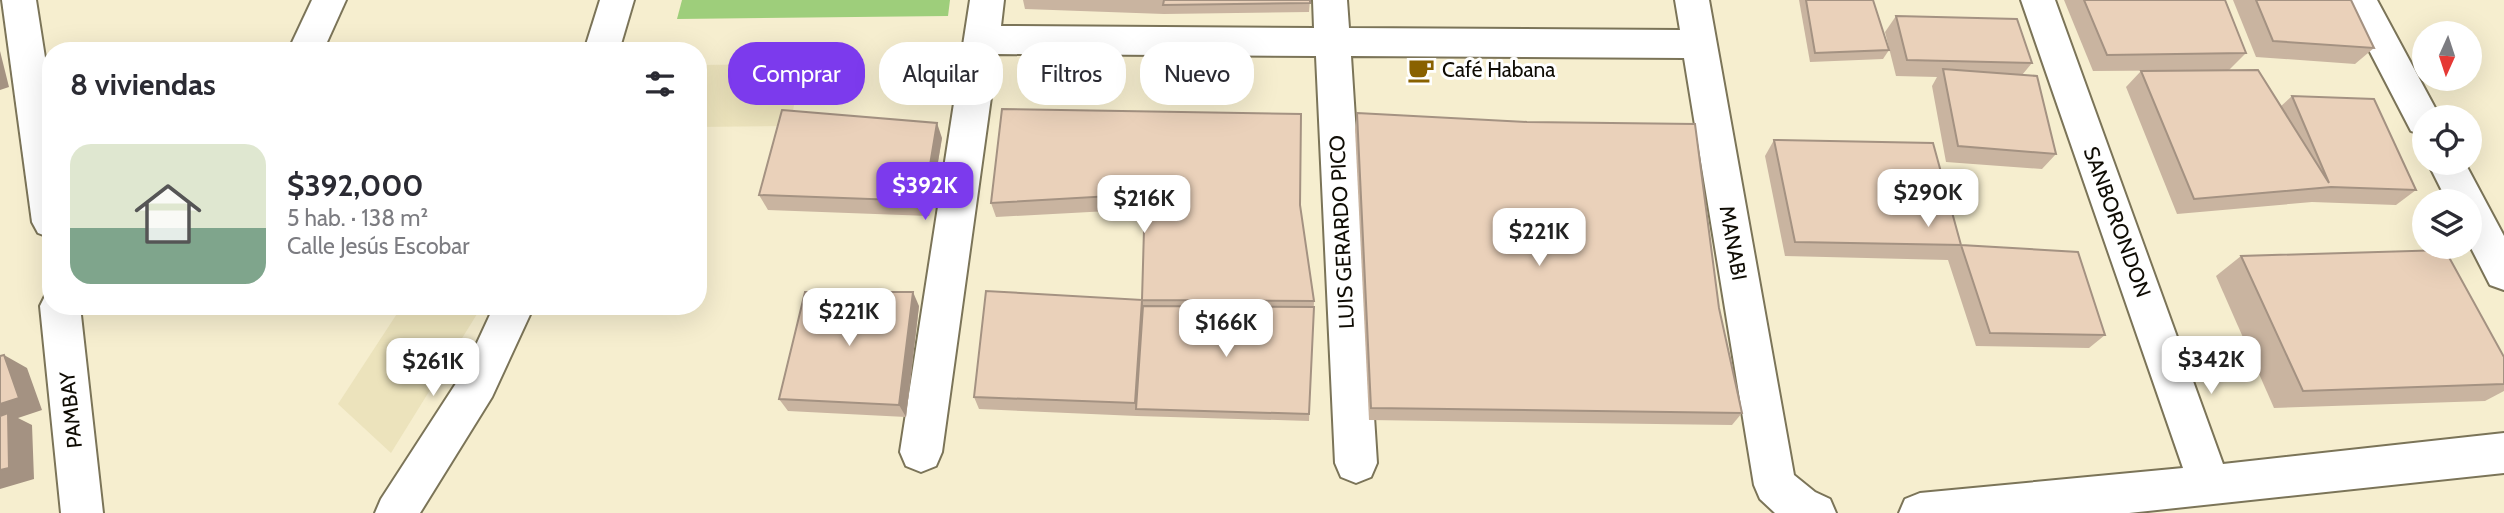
<!DOCTYPE html>
<html lang="es">
<head>
<meta charset="utf-8">
<style>
	body { margin:0; font-family:Cabin,sans-serif; background:#f7f7f7; color:#2b2b33; height:100vh; display:flex; flex-direction:column; font-size:26px; white-space:nowrap }
	* { box-sizing:border-box; margin:0 }
	p { font-size:23px; color:#7c7c81 }
	.icon { flex:none; width:38px; height:38px; fill:none; stroke:currentColor; stroke-width:2; stroke-linecap:round; stroke-linejoin:round }
	.map { position:relative; flex:1; overflow:hidden }
	.details { position:absolute; left:42px; top:42px; width:665px; height:273px; display:flex; flex-direction:column; background:#fff; border-radius:28px; box-shadow:0 7px 28px #0002 }
	.details>* { flex:none }
	.banner { position:absolute; left:728px; top:42px; width:665px; height:63px; display:flex; gap:14px }
	.needle { width:46px; rotate:183deg }
	.tools { position:absolute; left:2412px; top:21px; display:grid; gap:14px }
	.tools a { display:grid; place-items:center; width:70px; height:70px; border-radius:50%; background:#fff; box-shadow:0 7px 28px #0002; font-size:35px }
	.price { position:absolute; translate:-50% -60px; padding:0 16px; border-radius:14px; background:#fff; color:#222; font-size:23px; line-height:46px; filter:drop-shadow(0 2px 4px #0008) }
	.price::after { content:''; position:absolute; left:50%; top:42px; width:21px; height:16px; margin-left:-10px; background:inherit; clip-path:polygon(0 0,100% 0,50% 100%) }
	.price.current { background:#7c3aed; color:#fff }
	ul { padding:0; list-style:none }
	li { display:flex; align-items:center; gap:21px; height:175px; padding:0 28px }
	li span { display:grid; place-items:center; flex:none; width:196px; height:140px; border-radius:21px; color:#555 }
	li>.icon { margin-inline-start:auto }
	span .icon { width:84px; height:84px; fill:#fffc; stroke-width:1 }
	li b { font-size:30px }
	h2 { display:flex; justify-content:space-between; align-items:center; height:84px; padding:0 28px; font-size:30px }
	.pill { padding:0 24px; border-radius:28px; background:#fff; box-shadow:0 7px 28px #0002; font-size:24px; line-height:63px }
	.pill.current { background:#7c3aed; color:#fff }
	.map>svg:first-child { display:block }
</style>
</head>
<body>
<div class="map">
<svg width="2504" height="513" viewBox="0 0 2504 513">
	<rect width="100%" height="100%" fill="#f6eecf"/>
	<g fill="#ece3bc">
		<polygon points="802,64 790,126 698,127 698,65"/>
		<polygon points="402,306 482,306 391,453 338,404"/>
	</g>
	<polygon fill="#9ece7b" points="682,0 950,0 948,16 677,19"/>
	<g fill="none" stroke-linecap="round" stroke-linejoin="round">
		<g stroke="#7b7458" stroke-width="4">
			<g id="minor">
				<polygon points="2,0 36,0 51,96 51,238 38,233 32,222"/>
				<polygon points="312,0 346,0 323,51 288,51"/>
				<polygon points="970,0 1004,0 1001,26 1314,28 1313,0 1347,0 1349,28 1680,30 1675,0 1709,0 1794,475 1815,492 1830,499 1836,513 1775,513 1760,499 1754,485 1684,58 1351,56 1377,463 1371,477 1356,483 1341,477 1335,463 1316,56 997,54 942,452 936,466 921,472 906,466 900,452"/>
				<polygon points="2021,0 2055,0 2223,464 2504,433 2504,473 2129,513 1899,513 1905,499 1920,493 2183,468"/>
				<polygon points="2343,0 2377,0 2440,117 2424,117 2424,136 2411,131"/>
				<polygon points="2428,163 2465,163 2504,236 2504,290 2490,285 2469,244 2469,201 2447,201"/>
				<polygon points="51,292 51,306 80,306 103,513 61,513 40,306 46,294"/>
			</g>
		</g>
		<g stroke="#7b7458" stroke-width="4">
			<g id="major">
				<polygon points="600,0 634,0 619,51 584,51"/>
				<polygon points="494,306 534,306 492,397 420,513 375,513 381,499 464,371"/>
			</g>
		</g>
		<use href="#minor" fill="#fff" fill-rule="evenodd"/>
		<use href="#major" fill="#fff" fill-rule="evenodd"/>
	</g>
	<g fill="#c9b4a0">
		<polygon points="1023,0 1310,0 1309,12 1164,14 1025,9"/>
		<polygon points="1799,0 1873,0 1889,50 1883,59 1810,62"/>
		<polygon points="2064,0 2225,0 2246,53 2229,70 2093,71"/>
		<polygon points="2233,0 2351,0 2374,48 2355,64 2256,57"/>
		<polygon points="1896,16 2032,63 2022,75 2056,154 2042,169 1946,162 1932,86 1937,77 1896,76 1885,32"/>
		<polygon points="2141,71 2280,107 2292,96 2416,190 2396,205 2312,202 2177,214 2126,87"/>
		<polygon points="1002,109 1300,205 1314,301 1309,421 1137,416 979,409 974,397 1142,300 1145,209 996,217 991,203"/>
		<polygon points="1357,113 1719,308 1742,413 1732,425 1369,420 1355,129"/>
		<polygon points="942,138 929,216 768,210 759,195"/>
		<polygon points="1774,140 1961,245 2105,335 2089,348 1976,346 1948,260 1785,256 1765,156"/>
		<polygon points="2241,256 2504,357 2504,391 2485,401 2274,408 2216,276"/>
		<polygon points="919,306 906,417 788,411 779,399"/>
	</g>
	<g fill="#a49282">
		<polygon points="0,51 9,87 0,90"/>
		<polygon points="937,123 942,138 929,216 924,201"/>
		<polygon points="913,292 919,306 906,417 899,405"/>
		<polygon points="1142,300 1144,313 1136,409 1135,403"/>
		<polygon points="4,355 27,368 42,410 18,418 32,425 34,479 0,489 0,404"/>
	</g>
	<g fill="#ead1ba" stroke="#a49282" stroke-width="2">
		<polygon points="1164,0 1310,0 1310,3 1163,5"/>
		<polygon points="1806,0 1873,0 1889,50 1815,53"/>
		<polygon points="2084,0 2225,0 2246,53 2107,55"/>
		<polygon points="2256,0 2351,0 2374,48 2273,41"/>
		<polygon points="1896,16 2017,19 2032,63 1907,60"/>
		<polygon points="1943,69 2037,76 2056,154 1958,146"/>
		<polygon points="2258,70 2329,183 2292,96 2374,99 2416,190 2331,187 2194,199 2141,71"/>
		<polygon points="1002,109 1301,114 1300,205 1314,301 1142,300 1135,403 974,397 986,291 1142,300 1145,194 991,203"/>
		<polygon points="782,110 937,123 924,201 759,195"/>
		<polygon points="1357,113 1527,122 1695,124 1719,308 1742,413 1371,408"/>
		<polygon points="1774,140 1933,143 1961,245 2078,252 2105,335 1990,333 1961,245 1795,242"/>
		<polygon points="2445,250 2504,357 2504,384 2303,391 2241,256"/>
		<polygon points="805,292 913,292 899,405 779,399"/>
		<polygon points="1143,306 1314,307 1309,414 1136,409"/>
		<polygon points="4,355 19,398 0,404 0,356"/>
		<polygon points="8,413 9,468 0,470 0,416"/>
	</g>
	<defs>
		<g id="cafe-bare" transform="scale(2.1)"><path d="M-5.5-4.5H6V0H3Q3 3.5 0 3.5H-2.5Q-5.5 3.5-5.5 0ZM3-3.2v2h1.7v-2ZM-6 4.5H4V6H-6Z" fill="#896100" stroke="#fff" stroke-width="2.5" paint-order="stroke"/></g>
	</defs>
	<g fill-rule="evenodd">
		<use href="#cafe-bare" x="1421" y="70"/>
	</g>
	<g text-anchor="middle" stroke-width="6" stroke-linejoin="round" paint-order="stroke">
		<g font-size="21" fill="#0f0c04" stroke="#fff" text-anchor="start">
			<text x="1442" y="77">Café Habana</text>
		</g>
		<g font-size="21" fill="#0f0c04" stroke="#fff">
			<text transform="translate(2117 222) rotate(70)" y="7">SANBORONDON</text>
			<text transform="translate(1342 232) rotate(-93)" y="7">LUIS GERARDO PICO</text>
			<text transform="translate(1733 243) rotate(80)" y="7">MANABI</text>
			<text transform="translate(71 410) rotate(-96)" y="7">PAMBAY</text>
		</g>
	</g>
</svg>
<div class="tools">
<a><svg class="needle" viewBox="-14 -14 28 28"><path d="M0-13l5 13h-10z" fill="#e53935"/><path d="M0 13l5-13h-10z" fill="#7c7c81"/></svg></a>
<a><svg class="icon" aria-label="locate" viewBox="0 0 24 24"><circle cx="12" cy="12" r="6"/><path d="M12 2v4M12 18v4M2 12h4M18 12h4"/></svg></a>
<a><svg class="icon" aria-label="layers" viewBox="0 0 24 24"><path d="M12 4l9 5-9 5-9-5zM3 14l9 5 9-5"/></svg></a>
</div>
<b class="price current" style="left:925px;top:222px">$392K</b>
<b class="price" style="left:1928px;top:229px">$290K</b>
<b class="price" style="left:1144px;top:235px">$216K</b>
<b class="price" style="left:1539px;top:268px">$221K</b>
<b class="price" style="left:849px;top:348px">$221K</b>
<b class="price" style="left:1226px;top:359px">$166K</b>
<b class="price" style="left:2211px;top:396px">$342K</b>
<b class="price" style="left:433px;top:398px">$261K</b>
<div class="banner">
<a class="pill current">Comprar</a>
<a class="pill">Alquilar</a>
<a class="pill">Filtros</a>
<a class="pill">Nuevo</a>
</div>
<section class="details">
<h2>8 viviendas<svg class="icon" aria-label="filters" viewBox="0 0 24 24"><path d="M4 7h16M4 17h16"/><circle cx="9" cy="7" r="2"/><circle cx="15" cy="17" r="2"/></svg></h2>
<ul>
<li><span style="background:linear-gradient(#dfe7d0 60%,#7fa58c 0)"><svg class="icon" aria-label="home" viewBox="0 0 24 24"><path d="M3 11l9-7 9 7M6 9v11h12V9"/></svg></span><div><b>$392,000</b><p>5 hab. · 138 m²</p><p>Calle Jesús Escobar</p></div></li>
</ul>
</section>
</div>
</body>
</html>
